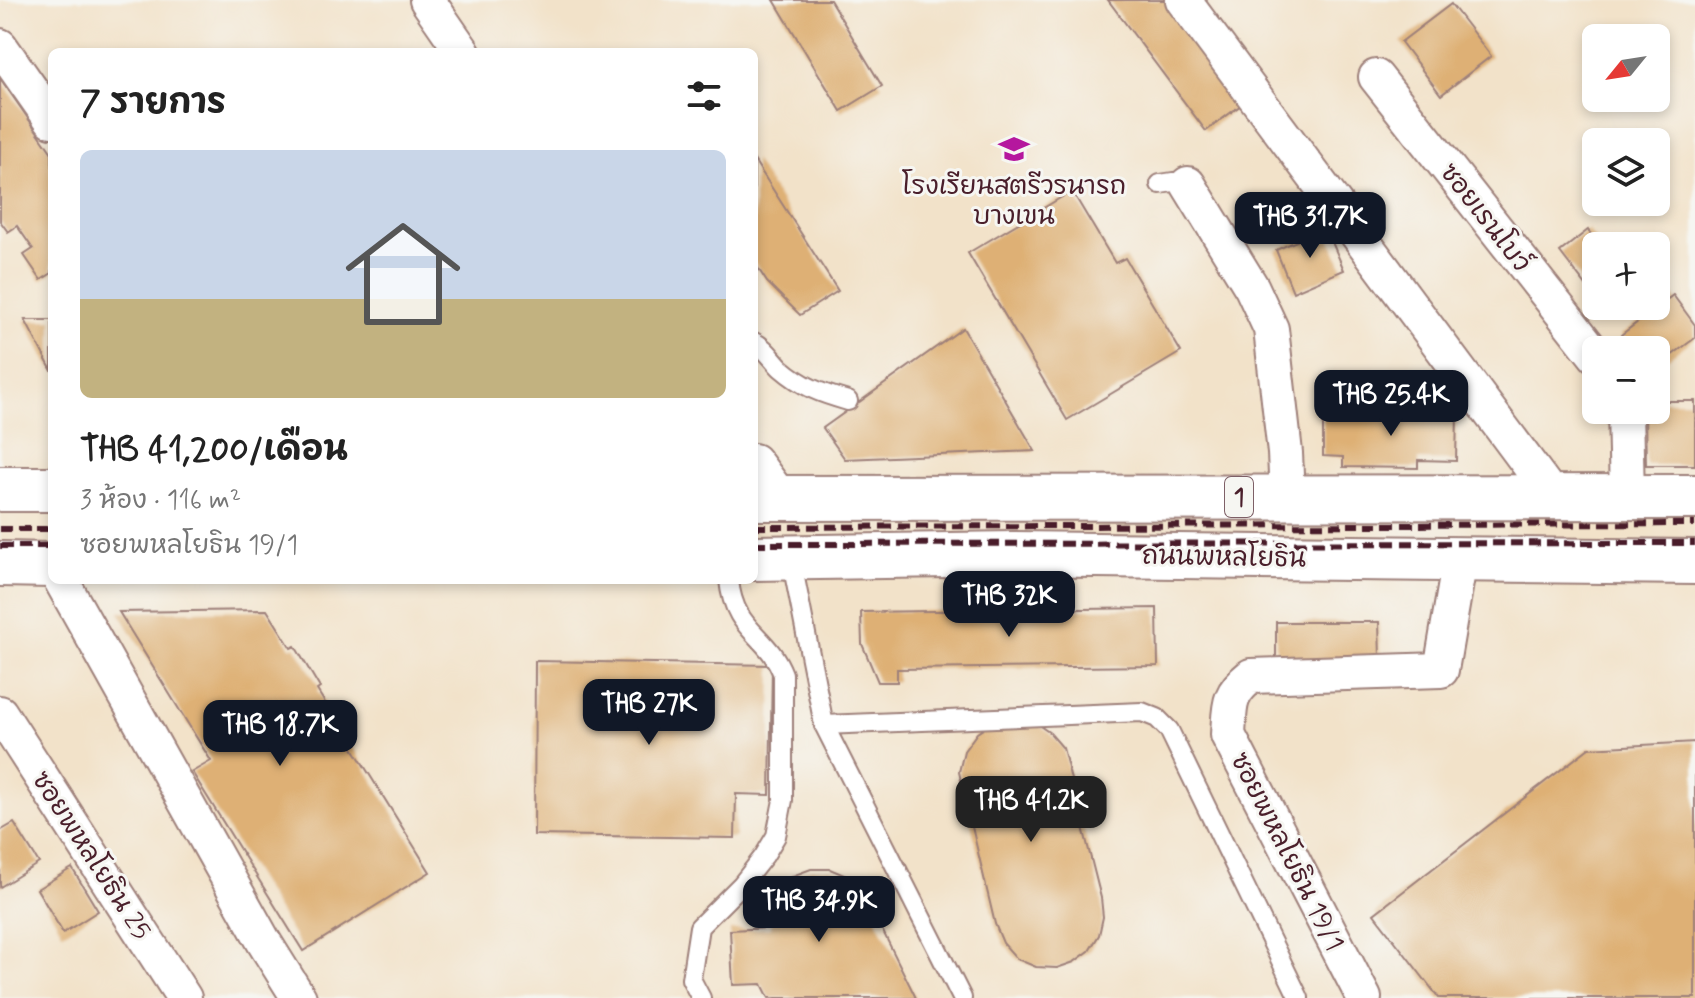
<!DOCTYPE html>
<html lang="th">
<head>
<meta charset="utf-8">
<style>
	body { margin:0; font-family:Mynerve,"Playpen Sans Thai",sans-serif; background:#f2f2f2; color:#222; height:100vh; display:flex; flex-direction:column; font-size:30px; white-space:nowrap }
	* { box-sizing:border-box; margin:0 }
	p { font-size:26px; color:#767676 }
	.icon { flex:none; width:44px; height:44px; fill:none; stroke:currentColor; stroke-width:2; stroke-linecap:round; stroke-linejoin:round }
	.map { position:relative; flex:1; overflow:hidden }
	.sheet { position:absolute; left:48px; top:48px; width:710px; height:536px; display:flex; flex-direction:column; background:#fff; border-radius:12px; box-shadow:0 4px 12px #0003 }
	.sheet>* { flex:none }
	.needle { width:52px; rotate:240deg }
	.tools { position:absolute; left:1582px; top:24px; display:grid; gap:16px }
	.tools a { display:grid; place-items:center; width:88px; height:88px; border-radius:12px; background:#fff; box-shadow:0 4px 12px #0003; font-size:40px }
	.price { position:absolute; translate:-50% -68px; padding:0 18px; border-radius:16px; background:#111827; color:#fff; font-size:26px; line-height:52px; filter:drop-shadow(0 2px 4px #0008) }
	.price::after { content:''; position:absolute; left:50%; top:48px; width:24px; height:18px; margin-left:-12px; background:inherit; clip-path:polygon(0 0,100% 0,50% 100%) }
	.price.on { background:#222; color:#fff }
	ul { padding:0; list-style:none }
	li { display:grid; align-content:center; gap:16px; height:424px; padding:0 32px }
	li+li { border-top:2px solid #e0e0e0 }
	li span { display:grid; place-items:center; height:248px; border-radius:12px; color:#555 }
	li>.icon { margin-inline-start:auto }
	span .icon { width:144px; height:144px; fill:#fffc; stroke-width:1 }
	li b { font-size:34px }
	h2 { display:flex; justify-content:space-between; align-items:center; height:96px; padding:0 32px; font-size:34px }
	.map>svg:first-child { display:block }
</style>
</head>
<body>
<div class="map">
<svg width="1695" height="998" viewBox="0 0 1695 998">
	<rect width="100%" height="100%" fill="#f6f6f2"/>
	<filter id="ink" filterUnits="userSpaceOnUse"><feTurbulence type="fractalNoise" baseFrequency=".0125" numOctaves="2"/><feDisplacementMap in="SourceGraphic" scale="16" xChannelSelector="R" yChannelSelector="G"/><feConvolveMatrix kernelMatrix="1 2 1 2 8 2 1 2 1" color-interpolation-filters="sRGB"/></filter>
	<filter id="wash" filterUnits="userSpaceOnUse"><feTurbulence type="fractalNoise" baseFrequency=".006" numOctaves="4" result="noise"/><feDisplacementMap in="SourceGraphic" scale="32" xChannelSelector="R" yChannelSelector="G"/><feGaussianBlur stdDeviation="1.8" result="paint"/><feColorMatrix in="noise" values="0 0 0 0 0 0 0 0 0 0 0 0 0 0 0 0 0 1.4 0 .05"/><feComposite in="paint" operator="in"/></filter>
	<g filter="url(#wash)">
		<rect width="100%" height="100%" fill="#f2e2c9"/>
		<g id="blocks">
			<g fill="#deb074">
				<polygon points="774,0 830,0 882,86 841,111"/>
				<polygon points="1108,0 1169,0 1245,102 1206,131"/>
				<polygon points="1451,4 1491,56 1441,95 1401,42"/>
				<polygon points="0,78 52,153 52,273 41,280 24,255 33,249 17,226 8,232 0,221"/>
				<polygon points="754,160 838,291 800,315 767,282 754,262"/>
				<polygon points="1072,191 1115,263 1125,258 1181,352 1067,420 968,253"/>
				<polygon points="1326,228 1344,270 1293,292 1276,250"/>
				<polygon points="1588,230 1600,246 1596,246 1596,286 1590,291 1560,252"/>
				<polygon points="1673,295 1695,325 1695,338 1656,367 1656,350 1632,350 1621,335"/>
				<polygon points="1603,306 1626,306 1612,317"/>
				<polygon points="25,320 52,320 52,371"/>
				<polygon points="963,328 1035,451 845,459 823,428"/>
				<polygon points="1656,401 1695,401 1695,465 1646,465 1645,410 1656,410"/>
				<polygon points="1344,411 1457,412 1456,461 1418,460 1418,468 1343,467 1343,457 1323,456 1323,417 1343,418"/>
				<polygon points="1157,608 1158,666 897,669 897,682 878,682 862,644 861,612"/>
				<polygon points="267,610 291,648 295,646 320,688 317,690 430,872 303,951 192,772 211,761 119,612"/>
				<polygon points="1276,622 1379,622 1380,660 1276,660"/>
				<polygon points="535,661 772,665 770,795 736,794 735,838 534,835"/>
				<polygon points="994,722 1034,722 1050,733 1063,748 1068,768 1101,898 1103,917 1099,935 1089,951 1074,962 1057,968 1036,967 1017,959 1003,943 995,924 959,772 964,751 977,733"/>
				<polygon points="1695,742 1695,998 1439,998 1374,914 1589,748"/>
				<polygon points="14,823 39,863 0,887 0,831"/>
				<polygon points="72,868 98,911 63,933 37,889"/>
				<polygon points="811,869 830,869 849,877 863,891 916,998 769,998 762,984 733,985 730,930 770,928 771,904 779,888 792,876"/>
			</g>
		</g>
	</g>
	<g filter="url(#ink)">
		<use href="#blocks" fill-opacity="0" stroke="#9e807a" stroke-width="2"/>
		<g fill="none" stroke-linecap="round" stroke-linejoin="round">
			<g stroke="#9e807a" stroke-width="22">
				<g id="service">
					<polyline points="1160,184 1173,182 1188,184"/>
					<path d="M754,342c11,5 18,17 27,26 22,19 39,25 67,33"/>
					<polyline points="791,558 824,725 962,998"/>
					<polyline points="824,725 1142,712 1157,718 1169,730 1299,998"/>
					<path d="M701,998l-10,-19 8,-52 43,-43 22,-28 12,-20 7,-36v-126c-16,-41 -49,-42 -54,-94"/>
				</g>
			</g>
			<g stroke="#9e807a" stroke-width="38">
				<g id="minor">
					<polyline points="427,0 463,52"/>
					<polyline points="1183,0 1554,498"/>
					<polyline points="0,46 52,120"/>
					<polyline points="1376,77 1596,356"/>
					<polyline points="1188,184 1252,288 1271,329 1285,453 1287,497"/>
					<polyline points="1625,410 1627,497"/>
					<polyline points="754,461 782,499"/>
					<polyline points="61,580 264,942 299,998"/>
					<polyline points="0,713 184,998"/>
					<path d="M1364,998l-136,-263c2,-29 -1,-40 23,-59l190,-6 19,-111"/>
				</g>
			</g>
			<g stroke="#9e807a" stroke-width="48">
				<g id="primary">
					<polyline points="0,489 52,489"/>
					<polyline points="754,498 1695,497"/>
					<polyline points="754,558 1015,554 1695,562"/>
					<polyline points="0,564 52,565"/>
				</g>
			</g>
			<use href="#service" stroke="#fff" stroke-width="18"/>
			<use href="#minor" stroke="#fff" stroke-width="34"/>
			<use href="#primary" stroke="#fff" stroke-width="44"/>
			<g stroke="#4a1f2b" stroke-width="6" stroke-dasharray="12 6" stroke-linecap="butt">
				<polyline points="754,527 1695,524"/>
				<polyline points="0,529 52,529"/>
				<polyline points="754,544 1695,543"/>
				<polyline points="0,546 52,546"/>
			</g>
		</g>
	</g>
	<defs>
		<g id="school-bare" transform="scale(2.4)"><path d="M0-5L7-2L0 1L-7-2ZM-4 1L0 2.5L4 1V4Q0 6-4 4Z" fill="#b5179e" stroke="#f6f6f2" stroke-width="2.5" paint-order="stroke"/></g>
	</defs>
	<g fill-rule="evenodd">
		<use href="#school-bare" x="1014" y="149"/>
	</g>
	<g text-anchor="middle" stroke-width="6" stroke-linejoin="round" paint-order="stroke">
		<rect fill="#f6f6f2" stroke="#7e6067" stroke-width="2" x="1225" y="477" width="28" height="40" rx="6"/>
		<g font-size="24" font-weight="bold" fill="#4a1f2b">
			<text x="1239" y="505">1</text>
		</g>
		<g font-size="26" fill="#4a1f2b" stroke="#f6f6f2">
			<text x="1014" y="194">โรงเรียนสตรีวรนารถ<tspan x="1014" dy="30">บางเขน</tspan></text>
		</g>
		<g font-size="26" fill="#4a1f2b" stroke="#f6f6f2">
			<text transform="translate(1486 217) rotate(52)" y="9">ซอยเรนโบว์</text>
			<text transform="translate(1224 556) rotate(1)" y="9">ถนนพหลโยธิน</text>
			<text transform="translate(1288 851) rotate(63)" y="9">ซอยพหลโยธิน 19/1</text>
			<text transform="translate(92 855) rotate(57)" y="9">ซอยพหลโยธิน 25</text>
		</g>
	</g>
</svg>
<div class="tools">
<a><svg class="needle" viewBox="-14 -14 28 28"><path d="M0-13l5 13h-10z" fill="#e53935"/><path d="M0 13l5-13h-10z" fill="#767676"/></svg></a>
<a><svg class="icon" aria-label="layers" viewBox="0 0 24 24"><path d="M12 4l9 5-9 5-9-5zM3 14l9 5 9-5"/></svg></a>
<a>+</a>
<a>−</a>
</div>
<b class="price" style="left:1310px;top:260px">THB 31.7K</b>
<b class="price" style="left:1391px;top:438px">THB 25.4K</b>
<b class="price" style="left:1009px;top:639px">THB 32K</b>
<b class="price" style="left:649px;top:747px">THB 27K</b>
<b class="price" style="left:280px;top:768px">THB 18.7K</b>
<b class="price on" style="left:1031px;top:844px">THB 41.2K</b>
<b class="price" style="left:819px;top:944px">THB 34.9K</b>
<section class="sheet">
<h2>7 รายการ<svg class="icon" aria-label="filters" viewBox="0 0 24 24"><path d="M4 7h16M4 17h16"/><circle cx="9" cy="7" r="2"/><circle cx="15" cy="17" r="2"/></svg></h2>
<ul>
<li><span style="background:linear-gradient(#c9d6e8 60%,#c2b280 0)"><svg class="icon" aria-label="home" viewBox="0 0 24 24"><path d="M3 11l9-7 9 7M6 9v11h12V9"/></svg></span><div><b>THB 41,200/เดือน</b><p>3 ห้อง · 116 m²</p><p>ซอยพหลโยธิน 19/1</p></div></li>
</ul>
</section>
</div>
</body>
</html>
